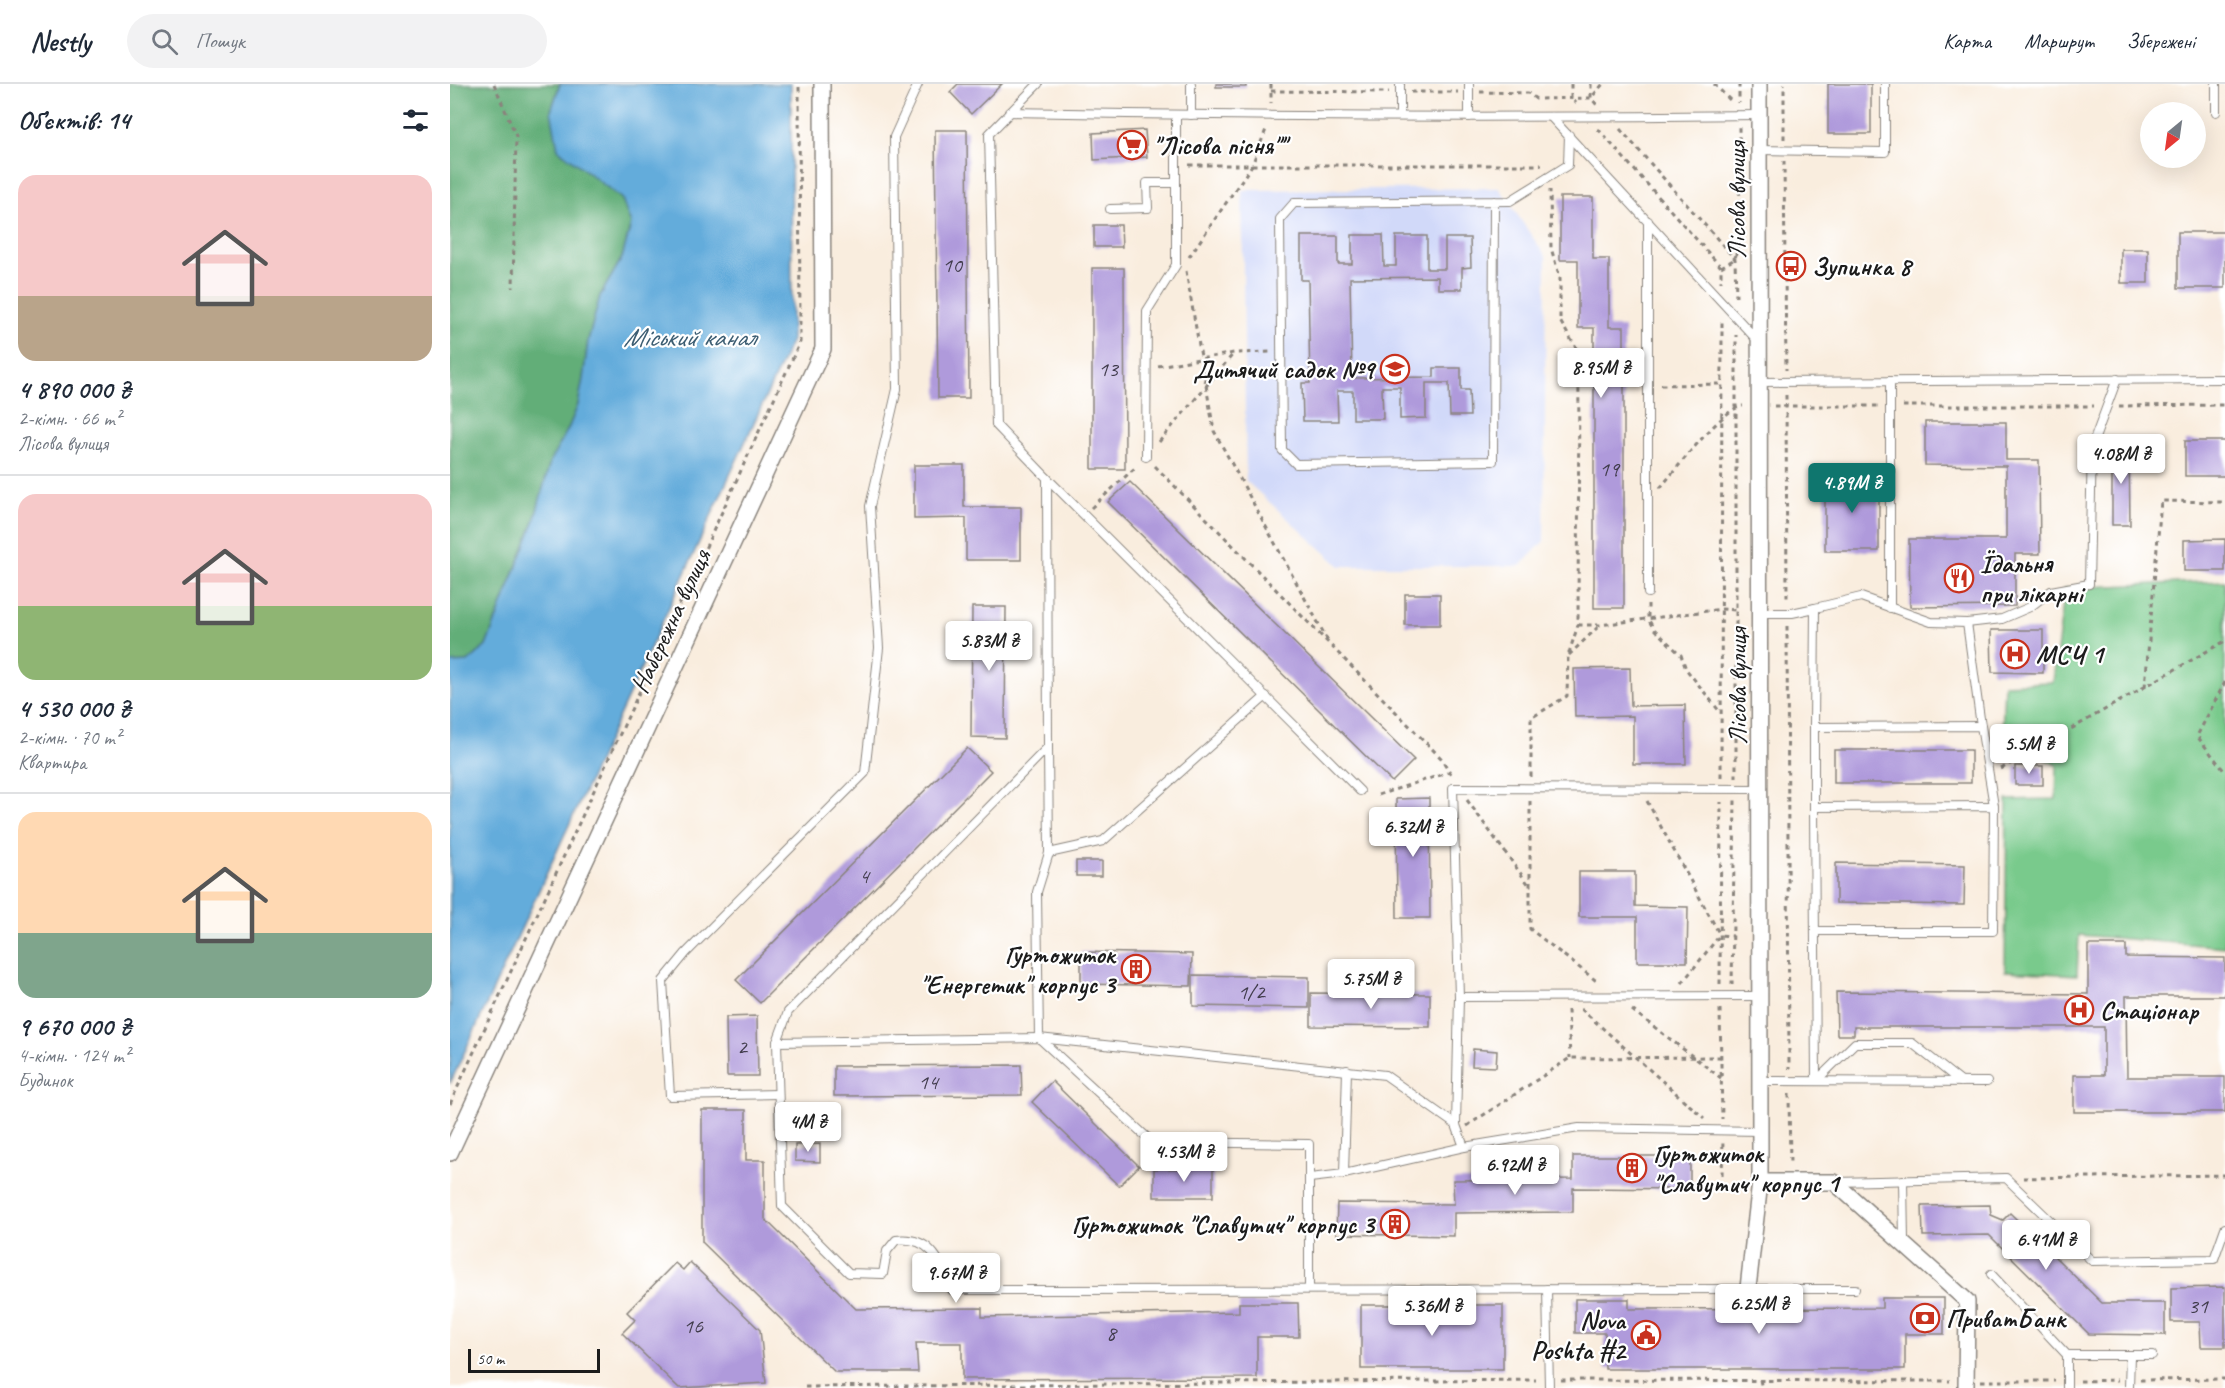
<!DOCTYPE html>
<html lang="uk">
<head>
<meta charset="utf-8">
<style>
	body { margin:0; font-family:Caveat,sans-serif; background:#f2f2f3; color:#1f2937; height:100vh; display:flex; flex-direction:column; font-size:22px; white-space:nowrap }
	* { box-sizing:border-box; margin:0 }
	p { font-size:20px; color:#747a83 }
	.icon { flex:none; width:33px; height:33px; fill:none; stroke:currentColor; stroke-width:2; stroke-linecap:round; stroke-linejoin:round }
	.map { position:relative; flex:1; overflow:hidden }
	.side { display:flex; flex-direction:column; background:#fff; width:450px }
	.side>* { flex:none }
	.needle { width:39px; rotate:209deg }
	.fabs { position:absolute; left:1690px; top:18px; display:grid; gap:12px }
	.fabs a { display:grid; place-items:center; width:66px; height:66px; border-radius:50%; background:#fff; box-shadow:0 6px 24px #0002; font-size:30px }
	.scale { position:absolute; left:18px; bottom:15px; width:132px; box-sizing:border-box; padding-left:6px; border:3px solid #1c1c1c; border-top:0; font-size:16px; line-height:21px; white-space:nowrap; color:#1c1c1c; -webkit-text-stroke:4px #fff; paint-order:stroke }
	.price { position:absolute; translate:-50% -51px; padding:0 14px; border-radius:6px; background:#fff; color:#222; font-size:20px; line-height:39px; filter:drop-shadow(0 2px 3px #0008) }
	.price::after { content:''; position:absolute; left:50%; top:36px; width:18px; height:14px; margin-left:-9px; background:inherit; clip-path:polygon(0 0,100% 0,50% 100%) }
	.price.on { background:#0f766e; color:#fff }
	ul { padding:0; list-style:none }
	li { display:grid; align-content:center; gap:12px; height:318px; padding:0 18px }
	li+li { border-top:2px solid #e0e1e3 }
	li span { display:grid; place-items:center; height:186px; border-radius:18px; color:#555 }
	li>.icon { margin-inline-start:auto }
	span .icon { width:108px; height:108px; fill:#fffc; stroke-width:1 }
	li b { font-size:26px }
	h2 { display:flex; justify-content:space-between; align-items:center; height:72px; padding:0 18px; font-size:26px }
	header { display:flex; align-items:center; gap:36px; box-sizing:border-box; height:84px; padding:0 30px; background:#fff; border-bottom:2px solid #e0e1e3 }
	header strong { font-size:28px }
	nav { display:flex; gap:33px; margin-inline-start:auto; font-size:21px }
	.search { width:420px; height:54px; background:#f2f2f3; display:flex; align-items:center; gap:15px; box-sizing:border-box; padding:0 21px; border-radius:33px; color:#747a83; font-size:22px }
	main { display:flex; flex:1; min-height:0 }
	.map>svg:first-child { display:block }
</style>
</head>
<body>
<header>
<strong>Nestly</strong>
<div class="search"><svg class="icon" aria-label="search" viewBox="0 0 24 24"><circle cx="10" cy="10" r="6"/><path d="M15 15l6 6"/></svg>Пошук</div>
<nav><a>Карта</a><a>Маршрут</a><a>Збережені</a></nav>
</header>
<main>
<section class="side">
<h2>Об’єктів: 14<svg class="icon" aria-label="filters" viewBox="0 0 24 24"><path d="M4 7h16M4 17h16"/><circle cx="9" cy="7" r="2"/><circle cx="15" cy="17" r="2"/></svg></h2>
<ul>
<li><span style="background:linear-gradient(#f6c9c9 65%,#b9a48a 0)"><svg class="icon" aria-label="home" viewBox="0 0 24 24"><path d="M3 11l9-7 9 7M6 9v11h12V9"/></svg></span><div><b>4 890 000 ₴</b><p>2-кімн. · 66 m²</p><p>Лісова вулиця</p></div></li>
<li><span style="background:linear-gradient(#f6c9c9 60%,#8fb573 0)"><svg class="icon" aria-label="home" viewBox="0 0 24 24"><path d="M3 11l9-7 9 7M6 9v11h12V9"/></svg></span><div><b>4 530 000 ₴</b><p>2-кімн. · 70 m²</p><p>Квартира</p></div></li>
<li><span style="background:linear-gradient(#ffd9b3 65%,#7fa58c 0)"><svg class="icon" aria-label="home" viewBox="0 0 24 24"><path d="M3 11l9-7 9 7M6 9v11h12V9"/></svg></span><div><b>9 670 000 ₴</b><p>4-кімн. · 124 m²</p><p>Будинок</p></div></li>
</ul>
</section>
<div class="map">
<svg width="1775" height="1304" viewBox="0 0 1775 1304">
	<rect width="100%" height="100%" fill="#fff"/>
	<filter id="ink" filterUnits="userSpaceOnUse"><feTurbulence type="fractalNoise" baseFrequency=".0167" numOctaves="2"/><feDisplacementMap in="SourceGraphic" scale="12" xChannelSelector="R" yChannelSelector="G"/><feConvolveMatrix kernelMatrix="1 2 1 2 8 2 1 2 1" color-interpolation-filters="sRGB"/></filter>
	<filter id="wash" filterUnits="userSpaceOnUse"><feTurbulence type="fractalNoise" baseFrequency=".008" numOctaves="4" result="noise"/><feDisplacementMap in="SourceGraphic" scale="24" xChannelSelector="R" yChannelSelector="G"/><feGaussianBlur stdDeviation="1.35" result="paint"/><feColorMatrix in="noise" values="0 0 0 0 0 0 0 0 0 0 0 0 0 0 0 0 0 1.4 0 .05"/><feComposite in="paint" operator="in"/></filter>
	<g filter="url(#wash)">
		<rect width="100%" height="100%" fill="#f9edde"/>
		<polygon fill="#d1d9f9" points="1049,104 1096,173 1094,457 1070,482 890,482 796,397 792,106"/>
		<polygon fill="#79ca8c" stroke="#4a7354" stroke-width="1.5" points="1775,497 1775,863 1629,851 1627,891 1555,887 1557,716 1606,715 1607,681 1552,653 1554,600 1603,598 1615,504"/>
		<polygon fill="#62ae78" stroke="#3f654a" stroke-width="1.5" points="0,0 110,0 101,27 146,94 172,115 181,140 172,174 150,212 138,257 133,295 128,321 118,345 100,378 84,438 36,562 18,578 0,579"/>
		<polygon fill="#63acdb" stroke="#40647c" stroke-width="1.5" points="110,0 341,0 342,256 0,1000 0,579 18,578 36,562 84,438 100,378 118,345 128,321 133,295 138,257 150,212 172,174 181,140 172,115 108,65 101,27"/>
		<g id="blocks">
			<g fill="#af9adb">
				<polygon points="508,0 552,0 521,30 500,8"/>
				<rect x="766" y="0" width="30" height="3"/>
				<rect x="1378" y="0" width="43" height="50"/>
				<polygon points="485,46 517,46 519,314 488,314"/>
				<polygon points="695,46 697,73 644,76 643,49"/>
				<polygon points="1110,113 1143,113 1143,175 1159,175 1159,243 1174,243 1174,524 1144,524 1144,244 1128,244 1128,176 1110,176"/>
				<polygon points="644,141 671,141 672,163 644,163"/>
				<rect x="1728" y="148" width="47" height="56"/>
				<polygon points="902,151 933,151 934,182 946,182 946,152 977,152 977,185 995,185 995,154 1020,154 1021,183 1012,184 1012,205 988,205 988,193 900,194 902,294 984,293 984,284 1011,284 1011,306 1019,306 1020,332 1000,332 999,299 976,299 976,334 950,335 950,303 932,303 933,335 903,335 903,307 887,307 888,337 853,337 852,299 860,299 858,196 851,196 851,152 888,152 888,180 902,180"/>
				<rect x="1671" y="165" width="27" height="34"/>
				<polygon points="642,184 674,184 675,385 642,385"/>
				<polygon points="1475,338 1556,338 1556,376 1589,376 1590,470 1565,470 1565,522 1460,523 1459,455 1556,455 1556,382 1475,381"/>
				<rect x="1735" y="357" width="40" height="35"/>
				<polygon points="1662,361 1679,361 1680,441 1662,441"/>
				<polygon points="464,381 514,381 514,423 571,423 571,476 516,476 516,434 464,435"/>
				<rect x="1375" y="393" width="54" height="74"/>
				<polygon points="680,398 964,676 942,698 658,418"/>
				<polygon points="1775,455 1775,487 1734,487 1734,456"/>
				<rect x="955" y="510" width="35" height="31"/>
				<polygon points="522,523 556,523 555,654 521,653"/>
				<polygon points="1541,546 1593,546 1593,589 1542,588"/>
				<polygon points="1180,584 1181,622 1235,621 1236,680 1183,680 1183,632 1125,633 1124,585"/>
				<polygon points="517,664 541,687 310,919 286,896"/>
				<rect x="1384" y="666" width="137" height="33"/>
				<rect x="1565" y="682" width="28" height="19"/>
				<polygon points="979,714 980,834 947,834 946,715"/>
				<rect x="626" y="777" width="26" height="15"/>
				<polygon points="1386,779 1515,781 1514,821 1386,819"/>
				<polygon points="1129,788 1185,788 1185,822 1238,823 1237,878 1187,878 1187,833 1129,833"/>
				<polygon points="1638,861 1676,861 1676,873 1775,874 1775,912 1676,912 1677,993 1775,993 1775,1028 1624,1028 1624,991 1654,991 1654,943 1404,943 1404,951 1387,951 1386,908 1638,910"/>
				<polygon points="631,868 742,870 741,902 631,900"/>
				<polygon points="743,891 859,893 859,924 743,922"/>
				<polygon points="861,909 980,910 980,943 861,942"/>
				<polygon points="307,932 308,992 277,992 276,933"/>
				<polygon points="1023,965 1047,967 1046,983 1022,982"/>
				<polygon points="571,981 572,1011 384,1012 384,982"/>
				<polygon points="602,997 689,1082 669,1102 582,1018"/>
				<polygon points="252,1026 296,1026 296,1076 315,1076 315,1135 406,1225 532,1224 532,1233 789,1228 789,1219 848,1219 849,1253 807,1253 807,1294 512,1295 512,1259 466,1259 468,1288 385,1288 252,1158"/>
				<polygon points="370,1060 370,1078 345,1077 345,1061"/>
				<polygon points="1123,1072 1240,1072 1240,1105 1123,1104 1123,1128 1004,1129 1004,1152 886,1150 887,1119 1004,1120 1003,1096 1123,1095"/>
				<polygon points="763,1084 763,1113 704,1113 704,1085"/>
				<polygon points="1540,1121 1541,1131 1553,1136 1560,1129 1652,1219 1715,1219 1715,1251 1639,1250 1539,1151 1473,1152 1472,1122"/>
				<polygon points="240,1178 310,1246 316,1299 229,1304 172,1249 185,1236 177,1228 225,1179 233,1186"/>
				<polygon points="1775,1203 1775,1263 1751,1263 1750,1238 1721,1238 1721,1204"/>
				<polygon points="1432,1214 1494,1214 1494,1250 1455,1250 1455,1285 1155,1285 1155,1249 1125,1249 1125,1215 1179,1215 1179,1225 1432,1224"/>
				<rect x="911" y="1221" width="142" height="64"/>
			</g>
		</g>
	</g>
	<g filter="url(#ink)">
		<use href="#blocks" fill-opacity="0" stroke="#8a847d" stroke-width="1.5"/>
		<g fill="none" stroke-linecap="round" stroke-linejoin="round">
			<g stroke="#8a847d" stroke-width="10">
				<g id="lane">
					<polyline points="741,0 741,31"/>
					<polyline points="1766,0 1766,28"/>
					<path d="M559,28c250,5 500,6 750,3"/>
					<polyline points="950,32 950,0"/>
					<polyline points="1019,33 1019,0"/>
					<polyline points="1101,33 1308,257"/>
					<polyline points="1310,66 1435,68 1435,0"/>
					<polyline points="1044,117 1043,377 846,380 832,366 830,135 844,119 1060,117 1118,81 1119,51"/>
					<polyline points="660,125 698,124 697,99 725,99"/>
					<polyline points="1198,137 1198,509"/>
					<polyline points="1310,298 1775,295"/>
					<polyline points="696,373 697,227 726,181 726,31"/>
					<polyline points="597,394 910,707"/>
					<polyline points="1365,524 1411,513 1481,538 1517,539 1531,642"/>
					<polyline points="1440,524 1440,297"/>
					<polyline points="1310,529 1342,529 1365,524 1364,643"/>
					<polyline points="1517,539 1552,535 1580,523 1601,507 1639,500 1642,362 1667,295"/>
					<polyline points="598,663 599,769 587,808 589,954 935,991 1006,1041"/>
					<polyline points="1364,723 1364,643 1531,642 1544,722"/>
					<polyline points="599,769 653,757 816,612"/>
					<polyline points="1365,847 1543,847 1544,722 1364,723 1366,997 1405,959 1462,959 1511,998"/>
					<polyline points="1310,912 1009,913 1003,704 1311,705"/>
					<polyline points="1009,913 1006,1041 1014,1063 1129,1044 1310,1047"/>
					<polyline points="327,958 338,928 598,663 597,394 546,341 539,50 588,0"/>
					<polyline points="1310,997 1537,998"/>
					<polyline points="328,1010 220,1012 213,897 236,869 415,689 429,564 420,422 447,305 444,53 468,0"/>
					<polyline points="894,1090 897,986"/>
					<polyline points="860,1094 894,1090 1014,1063"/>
					<polyline points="1453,1096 1454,1158"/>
					<polyline points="1386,1098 1556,1094 1642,1177 1764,1175 1775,1144"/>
					<polyline points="1541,1190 1617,1271 1702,1271"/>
					<path d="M859,1204v-144l-157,-2 -113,-104 -262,4 5,164 67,67 34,1 4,-23 9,-11c36,-4 44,22 56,50l903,-1"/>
					<polyline points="1097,1205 1099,1304"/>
					<polyline points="1617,1304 1617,1271"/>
					<polyline points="1679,1304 1680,1271"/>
				</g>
			</g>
			<g stroke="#8a847d" stroke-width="18">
				<g id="street">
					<polyline points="0,1069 373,265 372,0"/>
					<polyline points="1310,1098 1384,1098 1517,1217 1516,1304"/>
					<polyline points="1298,1204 1310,1098 1309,0"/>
				</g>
			</g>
			<g stroke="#8a847d" stroke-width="3" stroke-dasharray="4.5 4.5" stroke-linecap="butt">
				<polyline points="44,0 66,52 63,204"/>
				<polyline points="821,0 821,19"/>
				<polyline points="1121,0 1121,14 1126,19"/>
				<polyline points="1141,0 1141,14 1147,21"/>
				<polyline points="1264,0 1283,19"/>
				<polyline points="1289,0 1289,19"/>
				<polyline points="821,7 939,8"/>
				<polyline points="961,8 1008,8"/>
				<polyline points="1030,8 1078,9 1086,15 1141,14 1153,0"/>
				<polyline points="1148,45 1271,183 1271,198"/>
				<polyline points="1170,45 1285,175 1286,214"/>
				<polyline points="1334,55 1334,0"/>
				<polyline points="1334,77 1336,286"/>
				<polyline points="739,81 1092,81"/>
				<polyline points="739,173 802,81 817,43"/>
				<polyline points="1271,183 1285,175 1290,151 1289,43"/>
				<polyline points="736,187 764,347 878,557"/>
				<polyline points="708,282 784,269 820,268"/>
				<polyline points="1211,301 1272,300"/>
				<polyline points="1336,311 1337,517"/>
				<polyline points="1324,322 1428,322"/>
				<polyline points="1453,322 1644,322"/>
				<polyline points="1669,322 1775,321"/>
				<polyline points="709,358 784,269"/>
				<polyline points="705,382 991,674 1003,693"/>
				<path d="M1210,404c15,-17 64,-82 83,-82"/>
				<polyline points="641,424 687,382"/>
				<polyline points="1198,520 1198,535 1204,545 1231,571 1236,585 1270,628"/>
				<polyline points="1128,541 1150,541 1272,525 1286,526"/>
				<polyline points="1337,542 1339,985"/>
				<polyline points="1119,571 1149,542"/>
				<polyline points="1775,598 1747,652 1775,688"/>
				<polyline points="1695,603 1711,417 1775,418"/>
				<polyline points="1551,685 1775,557"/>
				<polyline points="1081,693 1081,634 1117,612 1118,572 1128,541 1129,269 1110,237 1110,194 1101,164 1100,106"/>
				<polyline points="1271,693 1272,238"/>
				<polyline points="1286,694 1286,251"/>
				<polyline points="928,711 1000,688"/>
				<polyline points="1017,716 1079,801"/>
				<polyline points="1080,717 1080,845 1149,899"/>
				<polyline points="1197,717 1270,851"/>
				<polyline points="1232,899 1270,851 1283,852"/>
				<polyline points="1270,900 1271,718"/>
				<polyline points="1282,901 1285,716"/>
				<polyline points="1131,925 1254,1034"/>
				<polyline points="1270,925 1272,1035"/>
				<polyline points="1118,926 1120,974"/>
				<polyline points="1182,926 1271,994"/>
				<polyline points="1339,1010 1340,1081"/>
				<polyline points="0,1020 350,258 349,0"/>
				<polyline points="1017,1042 1120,974 1271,973"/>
				<polyline points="1272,1091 1273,1057"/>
				<polyline points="1573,1094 1775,1091"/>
				<polyline points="1111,1296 1500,1297"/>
				<polyline points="1310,1296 1312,1304"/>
				<polyline points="1690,1296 1775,1295"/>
				<polyline points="1531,1297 1605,1297"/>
				<polyline points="1630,1297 1668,1296"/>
				<polyline points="355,1303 1086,1296"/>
			</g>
			<use href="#lane" stroke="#fff" stroke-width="8"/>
			<use href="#street" stroke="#fff" stroke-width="15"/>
		</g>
	</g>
	<defs>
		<g id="supermarket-ring" transform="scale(1.5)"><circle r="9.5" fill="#fff" stroke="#c8321e" stroke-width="1.5"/><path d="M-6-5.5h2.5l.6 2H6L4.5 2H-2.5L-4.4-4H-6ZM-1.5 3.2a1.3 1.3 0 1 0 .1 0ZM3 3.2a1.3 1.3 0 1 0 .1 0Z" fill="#c8321e"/></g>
		<g id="bus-ring" transform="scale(1.5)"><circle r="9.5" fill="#fff" stroke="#c8321e" stroke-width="1.5"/><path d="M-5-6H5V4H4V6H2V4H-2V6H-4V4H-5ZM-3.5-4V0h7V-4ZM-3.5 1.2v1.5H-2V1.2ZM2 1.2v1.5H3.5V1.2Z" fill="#c8321e"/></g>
		<g id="school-ring" transform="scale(1.5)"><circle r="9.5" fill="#fff" stroke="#c8321e" stroke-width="1.5"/><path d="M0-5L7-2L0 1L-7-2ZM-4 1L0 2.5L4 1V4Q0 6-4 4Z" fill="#c8321e"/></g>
		<g id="restaurant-ring" transform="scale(1.5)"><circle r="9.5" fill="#fff" stroke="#c8321e" stroke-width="1.5"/><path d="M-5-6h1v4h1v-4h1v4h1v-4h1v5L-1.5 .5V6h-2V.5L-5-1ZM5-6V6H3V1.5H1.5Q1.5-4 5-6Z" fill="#c8321e"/></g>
		<g id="hospital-ring" transform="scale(1.5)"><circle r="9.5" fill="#fff" stroke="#c8321e" stroke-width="1.5"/><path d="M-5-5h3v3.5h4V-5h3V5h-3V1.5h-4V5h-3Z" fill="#c8321e"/></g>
		<g id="building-ring" transform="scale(1.5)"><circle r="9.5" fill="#fff" stroke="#c8321e" stroke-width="1.5"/><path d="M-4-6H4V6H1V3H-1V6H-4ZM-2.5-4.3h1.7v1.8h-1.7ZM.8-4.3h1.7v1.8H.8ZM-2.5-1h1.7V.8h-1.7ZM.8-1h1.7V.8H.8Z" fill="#c8321e"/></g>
		<g id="bank-ring" transform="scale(1.5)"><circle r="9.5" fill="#fff" stroke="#c8321e" stroke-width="1.5"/><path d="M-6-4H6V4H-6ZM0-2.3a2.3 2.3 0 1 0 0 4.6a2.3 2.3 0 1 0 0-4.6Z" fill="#c8321e"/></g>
		<g id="civic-ring" transform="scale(1.5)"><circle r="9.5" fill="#fff" stroke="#c8321e" stroke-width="1.5"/><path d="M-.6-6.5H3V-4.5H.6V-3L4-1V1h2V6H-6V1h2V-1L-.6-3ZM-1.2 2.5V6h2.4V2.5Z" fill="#c8321e"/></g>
	</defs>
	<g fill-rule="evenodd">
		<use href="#supermarket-ring" x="682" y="61"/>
		<use href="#bus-ring" x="1341" y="182"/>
		<use href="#school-ring" x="945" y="285"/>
		<use href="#restaurant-ring" x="1509" y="494"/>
		<use href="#hospital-ring" x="1565" y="570"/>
		<use href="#building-ring" x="686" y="885"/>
		<use href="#hospital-ring" x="1629" y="926"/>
		<use href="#building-ring" x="1182" y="1084"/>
		<use href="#building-ring" x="945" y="1140"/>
		<use href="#bank-ring" x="1475" y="1234"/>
		<use href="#civic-ring" x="1196" y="1251"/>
	</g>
	<g text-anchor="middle" stroke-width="4.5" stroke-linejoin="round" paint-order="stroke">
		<g font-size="22" fill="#413c4c">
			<text x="502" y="188">10</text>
			<text x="658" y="292">13</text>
			<text x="1159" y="392">19</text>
			<text x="414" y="799">4</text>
			<text x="801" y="915">1/2</text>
			<text x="292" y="970">2</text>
			<text x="478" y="1005">14</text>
			<text x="1748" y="1229">31</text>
			<text x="243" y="1249">16</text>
			<text x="661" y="1256">8</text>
		</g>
		<g font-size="26" font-weight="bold" fill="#1c1c1c" stroke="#fff" text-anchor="start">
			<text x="703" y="70">"Лісова пісня""</text>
			<text x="1362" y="191">Зупинка 8</text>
			<text x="924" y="294" text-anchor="end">Дитячий садок №9</text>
			<text x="1530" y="488">Їдальня<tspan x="1530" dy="30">при лікарні</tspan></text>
			<text x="1586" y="579">МСЧ 1</text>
			<text x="665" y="879" text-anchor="end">Гуртожиток<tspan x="665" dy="30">"Енергетик" корпус 3</tspan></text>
			<text x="1650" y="935">Стаціонар</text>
			<text x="1203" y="1078">Гуртожиток<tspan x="1203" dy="30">"Славутич" корпус 1</tspan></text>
			<text x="924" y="1149" text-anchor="end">Гуртожиток "Славутич" корпус 3</text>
			<text x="1496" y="1243">ПриватБанк</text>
			<text x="1175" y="1245" text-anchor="end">Nova<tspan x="1175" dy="30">Poshta #2</tspan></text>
		</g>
		<g font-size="26" fill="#1c1c1c" stroke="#fff">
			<text transform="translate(1286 116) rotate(-90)" y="9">Лісова вулиця</text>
			<text transform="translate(220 537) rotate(-65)" y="9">Набережна вулиця</text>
			<text transform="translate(1287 602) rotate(-90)" y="9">Лісова вулиця</text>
		</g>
		<g font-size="27" font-style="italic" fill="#3c5d72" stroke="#fff">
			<text x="239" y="262">Міський канал</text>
		</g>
	</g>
</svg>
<div class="fabs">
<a><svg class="needle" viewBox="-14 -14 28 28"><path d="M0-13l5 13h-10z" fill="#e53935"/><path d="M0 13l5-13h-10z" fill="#747a83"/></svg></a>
</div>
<div class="scale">50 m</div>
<b class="price" style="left:1151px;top:315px">8.95M ₴</b>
<b class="price" style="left:1671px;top:401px">4.08M ₴</b>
<b class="price on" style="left:1402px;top:430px">4.89M ₴</b>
<b class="price" style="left:539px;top:588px">5.83M ₴</b>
<b class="price" style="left:1579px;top:691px">5.5M ₴</b>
<b class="price" style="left:963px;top:774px">6.32M ₴</b>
<b class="price" style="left:921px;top:926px">5.75M ₴</b>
<b class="price" style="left:358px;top:1069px">4M ₴</b>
<b class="price" style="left:734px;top:1099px">4.53M ₴</b>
<b class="price" style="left:1065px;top:1112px">6.92M ₴</b>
<b class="price" style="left:1596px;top:1187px">6.41M ₴</b>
<b class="price" style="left:506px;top:1220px">9.67M ₴</b>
<b class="price" style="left:1309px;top:1251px">6.25M ₴</b>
<b class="price" style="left:982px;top:1253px">5.36M ₴</b>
</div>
</main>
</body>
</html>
